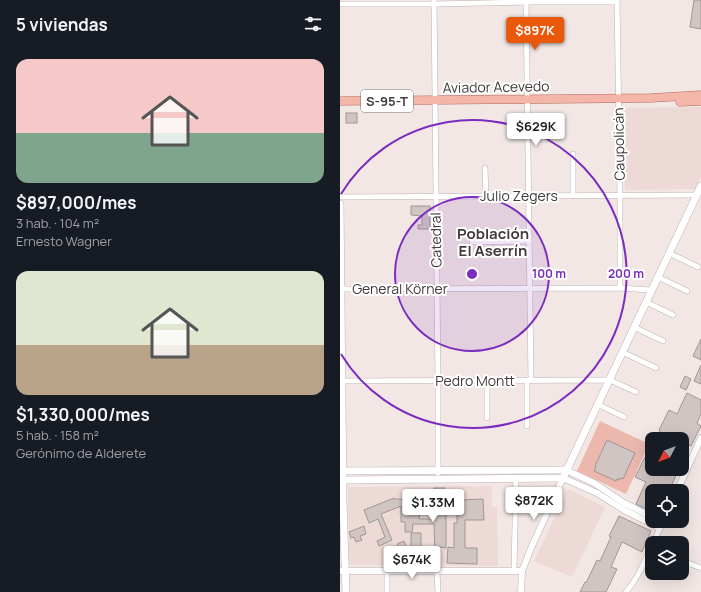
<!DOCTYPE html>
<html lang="es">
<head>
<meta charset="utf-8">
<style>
	body { margin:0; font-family:Manrope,sans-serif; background:#20242c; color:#f1f3f6; height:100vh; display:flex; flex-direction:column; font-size:15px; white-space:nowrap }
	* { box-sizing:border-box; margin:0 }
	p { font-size:13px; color:#9ea1a6 }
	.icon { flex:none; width:22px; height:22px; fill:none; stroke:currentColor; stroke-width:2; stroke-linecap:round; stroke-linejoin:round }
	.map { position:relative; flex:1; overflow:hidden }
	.sheet { display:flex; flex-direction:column; background:#171b24; width:340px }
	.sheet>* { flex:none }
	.needle { width:26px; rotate:228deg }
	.controls { position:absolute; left:305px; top:432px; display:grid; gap:8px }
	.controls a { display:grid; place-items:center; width:44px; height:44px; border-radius:8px; background:#171b24; box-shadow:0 4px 16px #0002; font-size:20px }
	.price { position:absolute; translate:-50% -34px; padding:0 9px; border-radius:4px; background:#fff; color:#222; font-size:13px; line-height:26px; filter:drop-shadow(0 1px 2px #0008) }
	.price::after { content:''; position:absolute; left:50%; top:24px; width:12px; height:9px; margin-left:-6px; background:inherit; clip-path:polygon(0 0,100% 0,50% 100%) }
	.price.selected { background:#ea580c; color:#fff }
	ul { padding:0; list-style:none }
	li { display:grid; align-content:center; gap:8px; height:212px; padding:0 16px }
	li span { display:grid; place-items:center; height:124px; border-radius:12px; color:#555 }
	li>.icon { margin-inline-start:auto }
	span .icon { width:72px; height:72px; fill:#fffc; stroke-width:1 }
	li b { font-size:17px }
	h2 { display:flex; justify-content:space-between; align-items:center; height:48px; padding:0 16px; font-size:17px }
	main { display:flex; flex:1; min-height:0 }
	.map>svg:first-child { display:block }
</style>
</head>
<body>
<main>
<section class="sheet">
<h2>5 viviendas<svg class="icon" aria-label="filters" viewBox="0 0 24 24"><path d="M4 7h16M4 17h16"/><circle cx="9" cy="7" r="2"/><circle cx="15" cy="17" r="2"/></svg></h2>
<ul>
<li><span style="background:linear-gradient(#f6c9c9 60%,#7fa58c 0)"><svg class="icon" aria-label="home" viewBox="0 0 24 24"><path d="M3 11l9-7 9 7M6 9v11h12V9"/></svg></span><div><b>$897,000/mes</b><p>3 hab. · 104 m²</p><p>Ernesto Wagner</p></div></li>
<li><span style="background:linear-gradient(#dfe7d0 60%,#b9a48a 0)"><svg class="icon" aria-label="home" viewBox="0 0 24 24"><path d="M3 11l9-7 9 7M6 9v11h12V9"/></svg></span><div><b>$1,330,000/mes</b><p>5 hab. · 158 m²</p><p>Gerónimo de Alderete</p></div></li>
</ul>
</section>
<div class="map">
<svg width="361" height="592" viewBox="0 0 361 592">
	<rect width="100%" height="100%" fill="#f2e7e4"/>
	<g fill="#eddad6">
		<polygon points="361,107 361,177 355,189 285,190 283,108"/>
		<polygon points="152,486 152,507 157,507 158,566 9,565 8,487"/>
		<polygon points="228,489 265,507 232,577 194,561"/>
	</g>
	<polygon fill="#ecb8ad" points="260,421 309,444 286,494 237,471"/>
	<g fill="#d0c5c3" stroke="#a09693" fill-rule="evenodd">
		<polygon points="354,0 361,0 361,29 350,27"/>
		<rect x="6" y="113" width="11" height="10"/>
		<polygon points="71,206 90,206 90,229 78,229 78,225 82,225 82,216 71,215"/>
		<polygon points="361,339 361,360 353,356"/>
		<polygon points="361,365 361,384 354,381"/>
		<polygon points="345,376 351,379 346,390 340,387"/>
		<polygon points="347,393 361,400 361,414 357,423 361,426 351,446 344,442 346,439 316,439 320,431 319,430 329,410 337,414"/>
		<polygon points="267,440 295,453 283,479 280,478 279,480 277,479 276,481 254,471 256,467 255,466"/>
		<polygon points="312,449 312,461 308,469 329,469 337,473 329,491 323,491 312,486 312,512 296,504 306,482 295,477 305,457 308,458"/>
		<path d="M94,488h11v3h17v9l21,-1 1,21h-19v28h12v16l-30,-1 1,-16 6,1v-25h3v-14l-11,1v38l-7,-1v17l-28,-1v-30h10v21h14l-1,-30h-21l-1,8h-7v-10h-4v-16l-20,8 11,26 -13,6 -2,-5 8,-4 -7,-18 -9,4 -5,-13 30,-12v1l30,1v-9h10zM80,511h14v8h-15z"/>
		<polygon points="279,516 311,531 302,552 282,542 271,567 277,569 266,592 240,592 245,582 246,583 257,560 260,561 271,537 269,536"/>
		<polygon points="24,526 26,534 20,536 22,540 16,542 14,537 11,538 9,532"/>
		<polygon points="64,541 70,556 62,558 57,544"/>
	</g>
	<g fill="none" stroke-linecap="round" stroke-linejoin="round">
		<g stroke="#beb3b1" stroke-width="6">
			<g id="minor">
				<polyline points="94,0 98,381 98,473"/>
				<polyline points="186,0 191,380"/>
				<polyline points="277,0 280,197 280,288"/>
				<polyline points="0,4 94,4 190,2 277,2"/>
				<polyline points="233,154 233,195"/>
				<polyline points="145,168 146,196"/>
				<polyline points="0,197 357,195"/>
				<polyline points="132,242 189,241"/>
				<polyline points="329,253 358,267"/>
				<polyline points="318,277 347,291"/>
				<polyline points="0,289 280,288 311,290"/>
				<polyline points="306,302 333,315"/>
				<polyline points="294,327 323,341"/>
				<polyline points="282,352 316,368"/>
				<polyline points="187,380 187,426"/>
				<polyline points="0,381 270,380 296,392"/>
				<polyline points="147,381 147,418"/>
				<polyline points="257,404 284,417"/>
				<polyline points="313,543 320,528"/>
				<polyline points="342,561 361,568"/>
				<polyline points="47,571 47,592"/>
				<polyline points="97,571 98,592"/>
				<polyline points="174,571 176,478"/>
				<path d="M286,592c12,-14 19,-31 26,-47"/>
			</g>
		</g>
		<g stroke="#beb3b1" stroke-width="7">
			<g id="tertiary">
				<polyline points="226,470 254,483 284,503 312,517"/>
				<polyline points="337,491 361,438"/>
				<polyline points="0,571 182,571"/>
				<polyline points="181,592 182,571 192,546 223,478 257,493 284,510 320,528 323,521"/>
			</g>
		</g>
		<g stroke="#beb3b1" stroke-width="8">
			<g id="secondary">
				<polyline points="0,204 3,500 6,592"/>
				<polyline points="0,471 226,470"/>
				<polyline points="0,480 223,478 361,186"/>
			</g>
		</g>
		<g stroke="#b16b5e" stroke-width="9">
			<g id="primary">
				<polyline points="0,101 311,98 361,95"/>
				<polyline points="340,102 361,101"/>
			</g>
		</g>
		<use href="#minor" stroke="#fff" stroke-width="5"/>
		<use href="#tertiary" stroke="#fff" stroke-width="6"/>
		<use href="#secondary" stroke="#fff" stroke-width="7"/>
		<use href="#primary" stroke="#f5b6aa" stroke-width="8"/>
	</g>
	<circle cx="132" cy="274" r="77" fill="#7b2cbf" fill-opacity=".12"/>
	<g fill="none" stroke="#7b2cbf" stroke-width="2">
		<circle cx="132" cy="274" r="77"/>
		<path d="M1 194A154 154 0 1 1 1 354"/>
	</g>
	<g text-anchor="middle" stroke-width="4" stroke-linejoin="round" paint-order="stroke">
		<rect fill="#fff" stroke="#797675" stroke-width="1" x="21" y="90" width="52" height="22" rx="3"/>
		<g font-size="13" font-weight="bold" fill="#403b3a">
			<text x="47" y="106">S-95-T</text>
		</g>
		<g font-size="14" fill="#403b3a" stroke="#fff">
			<text transform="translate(156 87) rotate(-1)" y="5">Aviador Acevedo</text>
			<text transform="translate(279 144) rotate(-91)" y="5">Caupolicán</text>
			<text x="179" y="201">Julio Zegers</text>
			<text transform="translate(96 240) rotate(-91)" y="5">Catedral</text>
			<text x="60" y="294">General Körner</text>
			<text x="135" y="386">Pedro Montt</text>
		</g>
		<g font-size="15" font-weight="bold" fill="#403b3a" stroke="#fff">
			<text x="153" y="239">Población<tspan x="153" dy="17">El Aserrín</tspan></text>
		</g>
	</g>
	<circle cx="132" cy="274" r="6" fill="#7b2cbf" stroke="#fff" stroke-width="2"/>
	<g font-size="12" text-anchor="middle" font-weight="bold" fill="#7b2cbf" stroke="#fff" stroke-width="4" stroke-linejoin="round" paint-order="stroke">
		<text x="209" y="278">100 m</text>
		<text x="286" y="278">200 m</text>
	</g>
</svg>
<div class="controls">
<a><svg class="needle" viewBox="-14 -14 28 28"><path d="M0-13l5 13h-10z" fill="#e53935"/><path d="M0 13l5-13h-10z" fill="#9ea1a6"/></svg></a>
<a><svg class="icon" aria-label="locate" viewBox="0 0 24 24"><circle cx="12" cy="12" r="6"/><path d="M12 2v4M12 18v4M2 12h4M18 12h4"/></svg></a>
<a><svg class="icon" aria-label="layers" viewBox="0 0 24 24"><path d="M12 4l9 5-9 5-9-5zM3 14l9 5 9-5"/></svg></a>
</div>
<b class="price selected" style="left:195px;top:51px">$897K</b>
<b class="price" style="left:196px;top:147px">$629K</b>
<b class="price" style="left:194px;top:521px">$872K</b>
<b class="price" style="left:93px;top:523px">$1.33M</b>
<b class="price" style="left:72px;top:580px">$674K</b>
</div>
</main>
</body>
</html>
